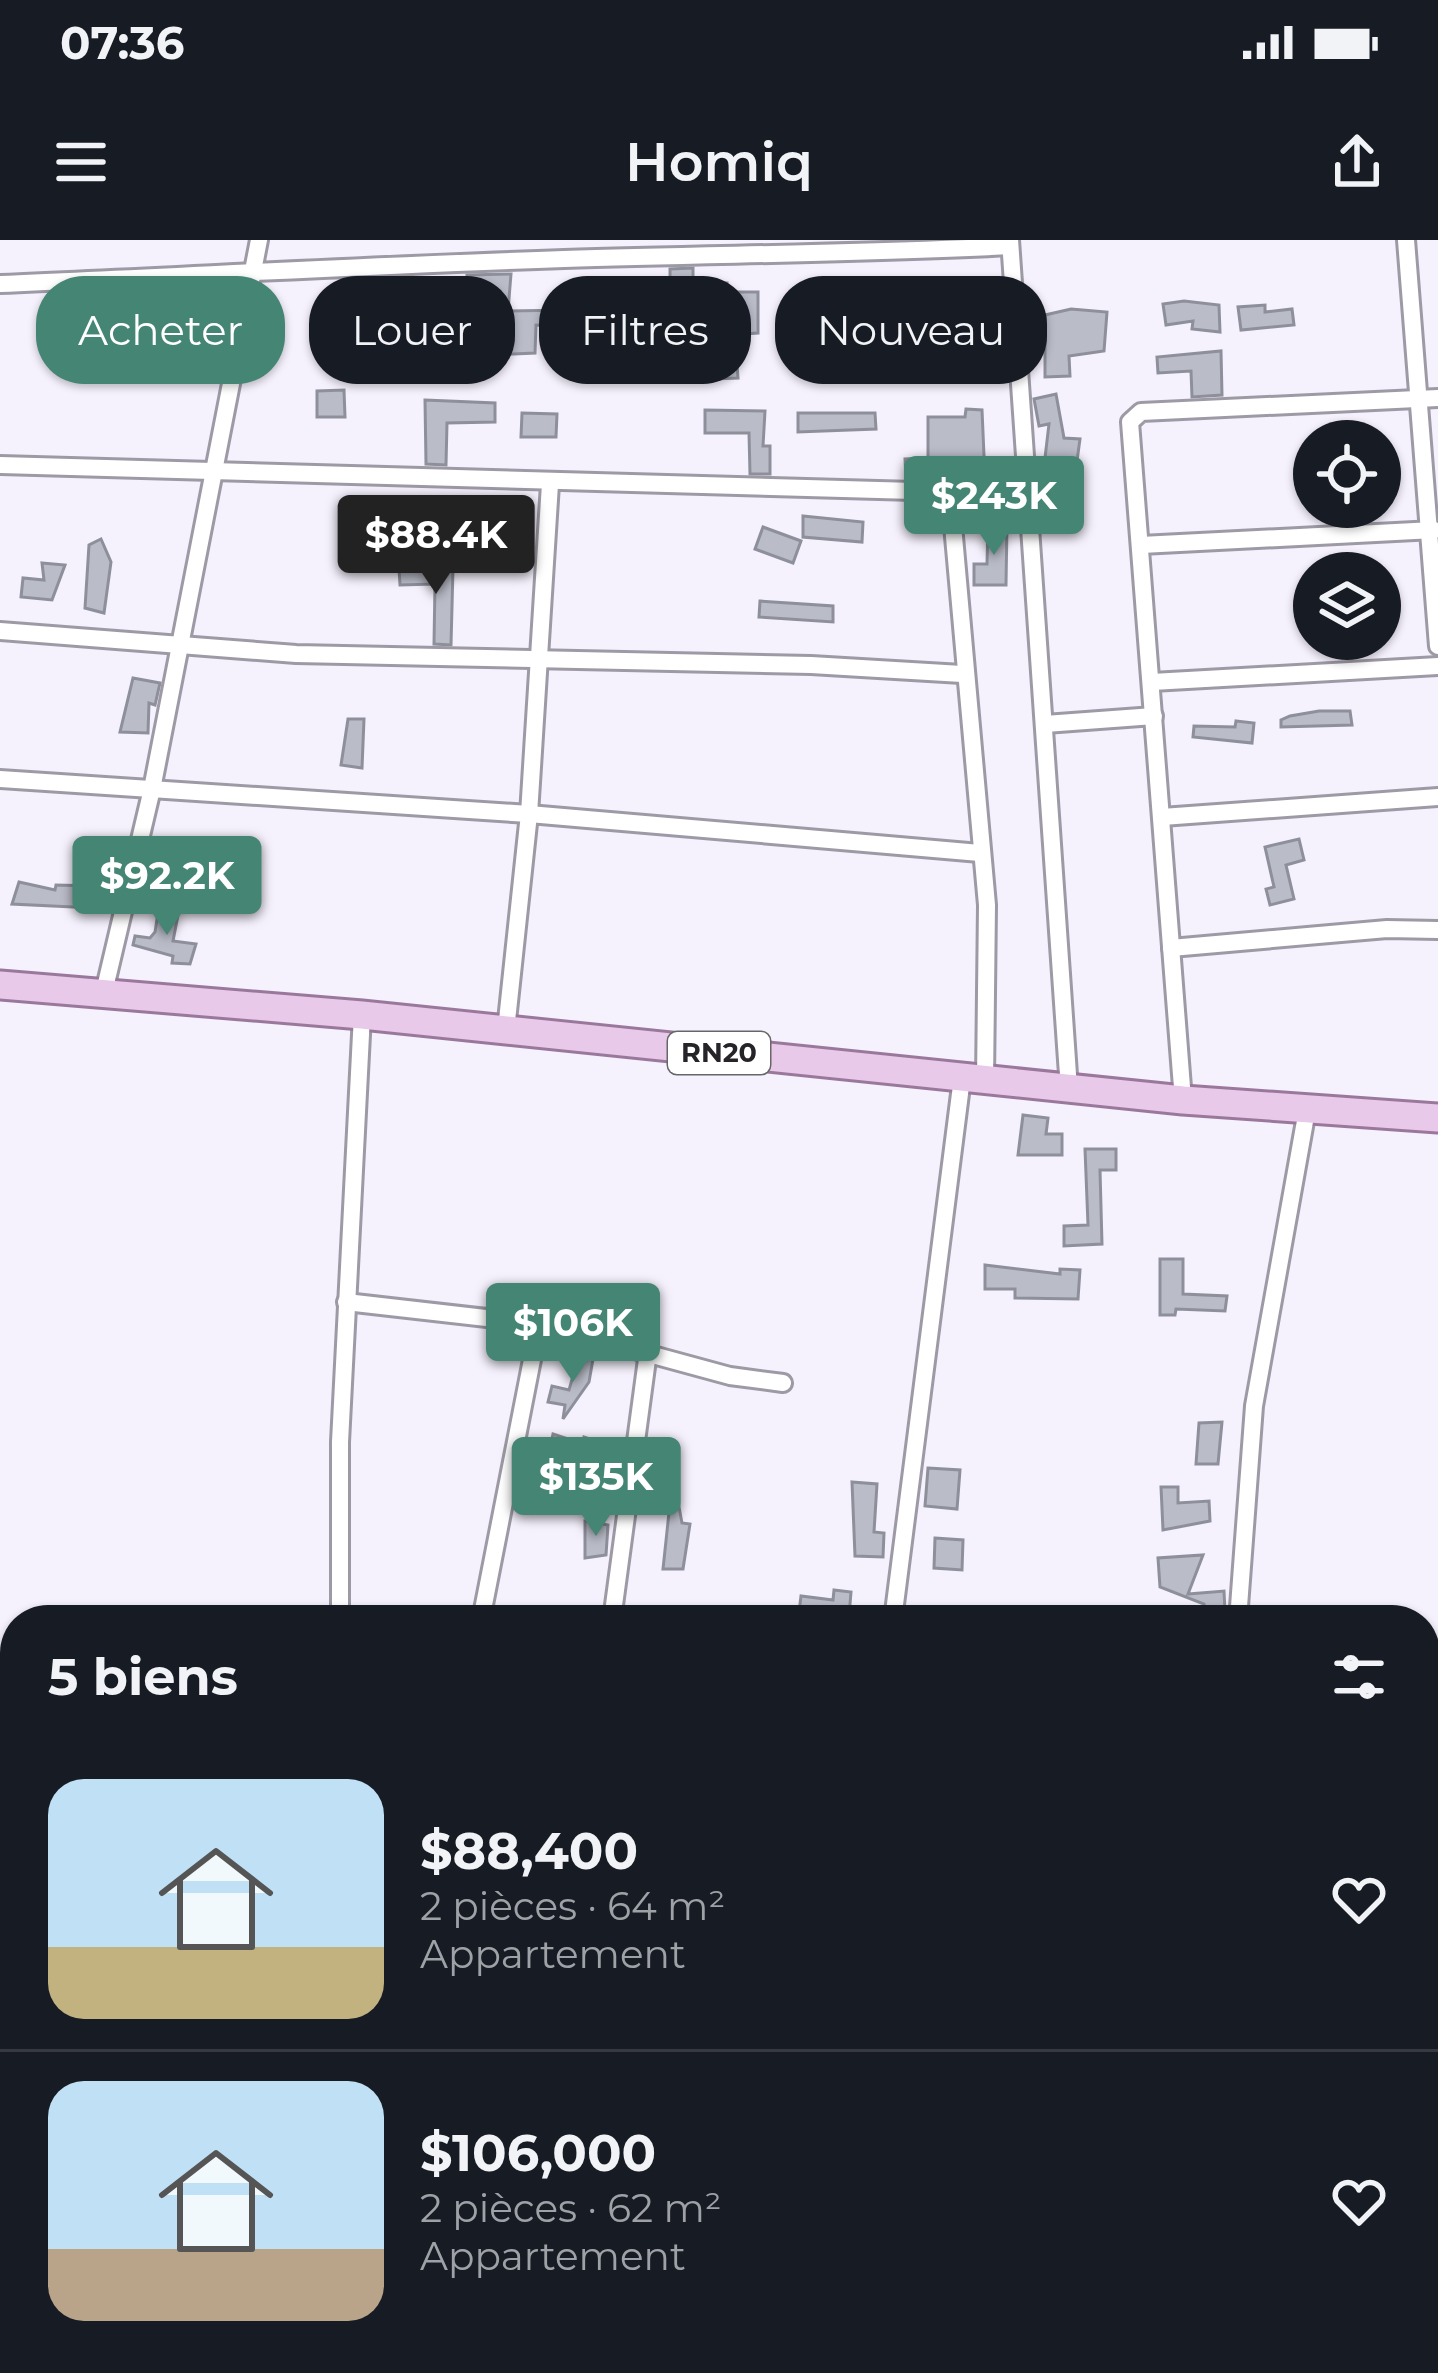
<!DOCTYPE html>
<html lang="fr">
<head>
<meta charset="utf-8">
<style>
	body { margin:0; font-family:Montserrat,sans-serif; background:#20242c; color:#f1f3f6; height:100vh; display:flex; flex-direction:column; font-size:45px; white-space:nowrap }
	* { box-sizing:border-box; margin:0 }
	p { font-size:39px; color:#9ea1a6 }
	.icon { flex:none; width:66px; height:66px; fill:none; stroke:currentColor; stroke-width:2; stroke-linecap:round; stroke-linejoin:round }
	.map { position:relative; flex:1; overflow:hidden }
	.details { position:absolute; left:0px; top:1365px; width:1440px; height:768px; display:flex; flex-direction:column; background:#171b24; border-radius:48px 48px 0 0; box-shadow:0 3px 9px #0004 }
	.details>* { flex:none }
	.guide { position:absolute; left:36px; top:36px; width:1368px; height:108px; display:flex; gap:24px }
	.controls { position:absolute; left:1293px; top:180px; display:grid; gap:24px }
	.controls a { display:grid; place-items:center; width:108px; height:108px; border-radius:50%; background:#171b24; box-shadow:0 3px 9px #0004; font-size:60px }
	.price { position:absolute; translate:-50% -102px; padding:0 27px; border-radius:12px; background:#448574; color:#fff; font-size:39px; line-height:78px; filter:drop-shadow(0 3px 6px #0008) }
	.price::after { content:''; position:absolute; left:50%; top:72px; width:36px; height:27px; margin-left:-18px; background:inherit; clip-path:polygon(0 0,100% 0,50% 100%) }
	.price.selected { background:#222; color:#fff }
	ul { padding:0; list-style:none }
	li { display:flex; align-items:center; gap:36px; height:300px; padding:0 48px }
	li+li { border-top:3px solid #363941 }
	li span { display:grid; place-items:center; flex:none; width:336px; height:240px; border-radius:36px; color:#555 }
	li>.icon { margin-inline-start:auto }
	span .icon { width:144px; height:144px; fill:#fffc; stroke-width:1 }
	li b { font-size:51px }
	h2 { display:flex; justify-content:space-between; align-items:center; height:144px; padding:0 48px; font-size:51px }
	.pill { padding:0 42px; border-radius:48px; background:#171b24; box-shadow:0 3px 9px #0004; font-size:42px; line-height:108px }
	.pill.selected { background:#448574; color:#fff }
	.status { display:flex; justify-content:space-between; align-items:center; height:84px; padding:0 60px; background:#171b24; direction:ltr }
	.status svg { height:33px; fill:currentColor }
	header { display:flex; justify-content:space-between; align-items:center; height:156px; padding:0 48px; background:#171b24; font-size:54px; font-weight:600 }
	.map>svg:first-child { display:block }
</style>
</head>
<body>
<div class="status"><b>07:36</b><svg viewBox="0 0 49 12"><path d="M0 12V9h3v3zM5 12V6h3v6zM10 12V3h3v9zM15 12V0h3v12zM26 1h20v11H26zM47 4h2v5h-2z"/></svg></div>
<header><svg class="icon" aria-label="menu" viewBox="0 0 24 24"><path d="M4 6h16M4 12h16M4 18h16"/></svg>Homiq<svg class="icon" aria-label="share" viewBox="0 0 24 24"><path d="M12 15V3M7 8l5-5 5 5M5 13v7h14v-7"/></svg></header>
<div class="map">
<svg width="1438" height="2133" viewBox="0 0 1438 2133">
	<rect width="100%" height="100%" fill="#f5f1fd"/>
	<g fill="#babcc8" stroke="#8d909b" stroke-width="3">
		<polygon points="693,28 693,43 727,43 727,52 758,52 758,93 745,94 742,68 712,69 715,99 735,97 738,138 714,139 713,112 671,117 675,40 670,40 670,29"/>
		<polygon points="511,34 508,71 569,70 569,87 536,85 535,113 488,115 487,44 468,45 467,35"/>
		<polygon points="433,49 450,50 453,124 386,125 385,112 328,116 327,98 345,96 347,50 367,51 367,62 433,64"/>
		<polygon points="861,55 862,75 836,76 837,85 796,87 795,69 821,67 821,56"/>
		<polygon points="1184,61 1219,65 1220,92 1192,89 1193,81 1166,85 1163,64"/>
		<polygon points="1265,65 1265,72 1292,69 1294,85 1241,90 1238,67"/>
		<polygon points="1071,69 1107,72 1104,111 1069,116 1070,136 1045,137 1045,75"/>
		<polygon points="1221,111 1222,155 1192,157 1191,131 1158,133 1157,117"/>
		<polygon points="344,150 345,177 317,177 317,151"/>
		<polygon points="1056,154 1064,198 1080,199 1077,221 1045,218 1049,184 1039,186 1034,159"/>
		<polygon points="425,160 495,163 495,182 447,183 446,225 426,224"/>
		<polygon points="966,169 982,170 986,261 993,260 995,280 965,279 962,250 955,240 906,238 905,219 928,218 928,177 965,177"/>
		<polygon points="705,170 765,171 763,206 770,206 770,234 750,234 749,193 705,193"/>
		<polygon points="522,173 557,174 556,197 521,197"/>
		<polygon points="798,173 875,173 876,189 798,192"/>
		<polygon points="453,276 453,298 378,299 378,286 424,285 424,277"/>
		<polygon points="803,276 863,282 862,302 803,297"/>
		<polygon points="988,284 1007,284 1006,345 974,345 974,324 987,324"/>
		<polygon points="763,287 801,301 793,323 755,309"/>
		<polygon points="101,299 111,322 104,373 85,368 89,305"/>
		<polygon points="42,323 65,325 52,360 21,357 23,338 44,340"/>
		<polygon points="453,328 451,405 434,404 435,344 400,345 399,329"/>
		<polygon points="760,361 833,366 833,382 759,377"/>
		<polygon points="133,438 160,443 155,465 149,463 148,493 120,492"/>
		<polygon points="1319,471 1350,471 1352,485 1281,487 1281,480 1290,476"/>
		<polygon points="348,479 364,479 362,528 341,525"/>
		<polygon points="1236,481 1254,483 1252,503 1193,497 1194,486 1235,487"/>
		<polygon points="1299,599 1304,620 1286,625 1294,659 1270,665 1266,649 1274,647 1265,607"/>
		<polygon points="19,642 55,650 56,645 96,646 93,668 12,664"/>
		<polygon points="159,667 179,670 173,701 196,704 190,724 172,723 173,716 133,705 135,696 150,698 155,692"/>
		<polygon points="1023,875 1048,878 1046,894 1062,894 1062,915 1018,915"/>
		<polygon points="1085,909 1116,909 1116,930 1100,930 1102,1004 1064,1006 1064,986 1088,985"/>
		<polygon points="1160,1019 1183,1019 1183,1054 1227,1056 1225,1071 1176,1069 1175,1075 1160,1075"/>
		<polygon points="985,1025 1060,1034 1060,1029 1080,1030 1078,1059 1015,1058 1015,1049 985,1049"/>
		<polygon points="580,1112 593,1119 589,1142 563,1179 565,1165 548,1162 552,1146 569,1150"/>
		<polygon points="1222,1182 1218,1224 1196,1224 1199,1183"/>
		<polygon points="553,1194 583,1204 584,1197 596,1201 596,1228 561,1223 562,1252 545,1253 543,1207 550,1208"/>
		<polygon points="928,1228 960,1230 957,1269 925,1266"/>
		<polygon points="852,1242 877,1244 874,1292 884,1293 883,1317 855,1316"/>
		<polygon points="662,1245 675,1246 682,1283 690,1284 683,1329 663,1329 670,1263 656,1263 649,1248"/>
		<polygon points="1161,1247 1178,1247 1178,1263 1209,1261 1210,1281 1163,1290"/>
		<polygon points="585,1281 608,1285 606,1315 585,1318"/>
		<polygon points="935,1298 963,1300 962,1330 934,1328"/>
		<polygon points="1203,1315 1188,1354 1224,1351 1225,1371 1205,1372 1204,1364 1160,1347 1158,1318"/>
		<polygon points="834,1350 851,1352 849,1376 821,1374 820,1380 798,1380 801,1356 833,1360"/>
		<polygon points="1,1891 15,1892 15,1945 0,1946"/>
	</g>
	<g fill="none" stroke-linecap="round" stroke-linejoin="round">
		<g stroke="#9e9aa5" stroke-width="22">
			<g id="street">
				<polyline points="1010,0 1069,849"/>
				<polyline points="1406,0 1438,406"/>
				<path d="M0,44c188,-8 376,-19 564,-25 149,-5 298,-5 446,-13"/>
				<polyline points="0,225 950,252 987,665 985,841"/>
				<polyline points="1141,305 1434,290"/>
				<polyline points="0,391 296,414 811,425 962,434"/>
				<polyline points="1152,442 1438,426"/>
				<polyline points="1045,484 1154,476"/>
				<polyline points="0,539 529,574 980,613"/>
				<polyline points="1162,577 1438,557"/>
				<polyline points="1171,708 1387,689 1438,690"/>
				<polyline points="104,752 152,549 259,0"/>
				<polyline points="506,790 529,574 550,244"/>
				<polyline points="1183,860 1130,182 1141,172 1438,158"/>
				<polyline points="346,1062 539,1084 730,1136 783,1143"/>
				<polyline points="340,1380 340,1202 362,775"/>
				<polyline points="481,1380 539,1084"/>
				<polyline points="612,1380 648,1112"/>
				<polyline points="893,1380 962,838"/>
				<polyline points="1238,1380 1254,1166 1307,870"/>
				<polyline points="1425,1633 1438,1634"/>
				<polyline points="0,1739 15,1739"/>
				<polyline points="1425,1758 1438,1759"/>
				<polyline points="0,1857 15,1858"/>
				<polyline points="1425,1881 1438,1882"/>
				<polyline points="1425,2003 1438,2004"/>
				<polyline points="0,2103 15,2104"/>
				<polyline points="165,2118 335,2133"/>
				<polyline points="385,2118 385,2133"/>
				<polyline points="806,2133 808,2118"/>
				<polyline points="1136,2133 1138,2118"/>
			</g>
		</g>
		<g stroke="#9a789c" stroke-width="33">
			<polyline id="primary" points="0,745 362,775 1183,860 1438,878"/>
		</g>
		<use href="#street" stroke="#fff" stroke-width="16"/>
		<use href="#primary" stroke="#e8c9e9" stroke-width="27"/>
	</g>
	<g text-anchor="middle" stroke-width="10" stroke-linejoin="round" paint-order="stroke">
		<rect fill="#fff" stroke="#676669" stroke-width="3" x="668" y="792" width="102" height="42" rx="9"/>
		<g font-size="27" font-weight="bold" fill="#262429">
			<text x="719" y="822">RN20</text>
		</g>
	</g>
</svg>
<div class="controls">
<a><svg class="icon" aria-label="locate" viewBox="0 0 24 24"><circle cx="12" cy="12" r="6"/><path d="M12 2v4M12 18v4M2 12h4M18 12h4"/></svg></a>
<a><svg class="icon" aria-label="layers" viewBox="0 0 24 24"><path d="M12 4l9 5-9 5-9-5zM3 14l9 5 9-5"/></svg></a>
</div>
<b class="price" style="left:994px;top:318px">$243K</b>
<b class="price selected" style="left:436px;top:357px">$88.4K</b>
<b class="price" style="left:167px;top:698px">$92.2K</b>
<b class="price" style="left:573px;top:1145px">$106K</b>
<b class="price" style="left:596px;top:1299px">$135K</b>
<div class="guide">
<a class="pill selected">Acheter</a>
<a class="pill">Louer</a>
<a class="pill">Filtres</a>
<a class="pill">Nouveau</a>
</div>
<section class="details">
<h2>5 biens<svg class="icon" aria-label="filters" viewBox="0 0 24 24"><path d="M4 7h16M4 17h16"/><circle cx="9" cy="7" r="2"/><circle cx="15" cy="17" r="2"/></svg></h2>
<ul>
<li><span style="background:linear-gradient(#bfe0f5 70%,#c2b280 0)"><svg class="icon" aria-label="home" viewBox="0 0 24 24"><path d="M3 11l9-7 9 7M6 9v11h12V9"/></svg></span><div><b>$88,400</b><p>2 pièces · 64 m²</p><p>Appartement</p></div><svg class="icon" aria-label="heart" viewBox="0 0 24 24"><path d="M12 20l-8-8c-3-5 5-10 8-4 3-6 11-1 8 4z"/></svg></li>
<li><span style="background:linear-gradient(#bfe0f5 70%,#b9a48a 0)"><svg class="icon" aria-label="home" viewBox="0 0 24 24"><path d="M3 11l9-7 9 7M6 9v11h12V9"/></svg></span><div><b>$106,000</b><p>2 pièces · 62 m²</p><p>Appartement</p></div><svg class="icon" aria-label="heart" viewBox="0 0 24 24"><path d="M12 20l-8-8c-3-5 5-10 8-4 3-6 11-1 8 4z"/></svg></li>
</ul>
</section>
</div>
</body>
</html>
